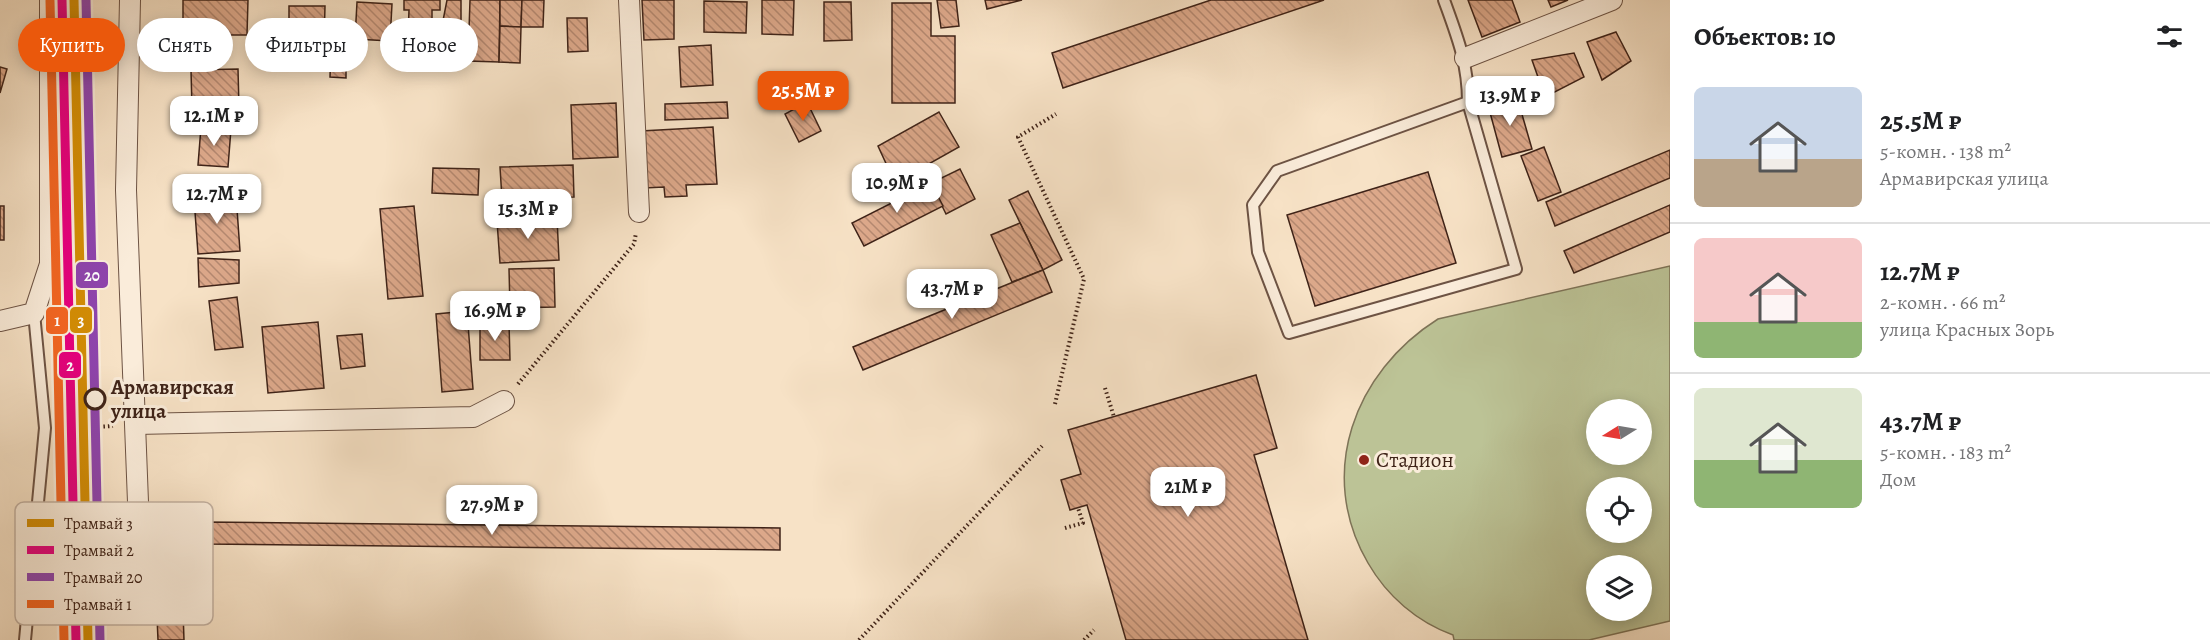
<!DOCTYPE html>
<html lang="ru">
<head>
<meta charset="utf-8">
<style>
	body { margin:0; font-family:Alegreya,serif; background:#f6f6f6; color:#202124; height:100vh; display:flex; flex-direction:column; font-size:22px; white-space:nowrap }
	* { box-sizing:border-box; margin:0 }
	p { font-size:20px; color:#757577 }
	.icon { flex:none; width:33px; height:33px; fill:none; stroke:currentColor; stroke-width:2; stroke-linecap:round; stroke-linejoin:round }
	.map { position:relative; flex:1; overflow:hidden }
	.side { display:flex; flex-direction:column; background:#fff; width:540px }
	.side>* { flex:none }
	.top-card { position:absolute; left:18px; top:18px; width:570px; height:54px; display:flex; gap:12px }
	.needle { width:39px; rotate:259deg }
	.controls { position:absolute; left:1586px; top:399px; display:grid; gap:12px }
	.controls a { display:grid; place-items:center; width:66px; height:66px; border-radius:50%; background:#fff; box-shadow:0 3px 15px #0003; font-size:30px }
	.price { position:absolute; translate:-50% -51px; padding:0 14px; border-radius:12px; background:#fff; color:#222; font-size:20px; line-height:39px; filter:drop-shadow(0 2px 3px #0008) }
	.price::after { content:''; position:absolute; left:50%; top:36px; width:18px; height:14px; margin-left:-9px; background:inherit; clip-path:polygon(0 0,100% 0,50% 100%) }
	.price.active { background:#ea580c; color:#fff }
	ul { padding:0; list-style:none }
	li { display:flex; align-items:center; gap:18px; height:150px; padding:0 24px }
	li+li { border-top:2px solid #e0e0e0 }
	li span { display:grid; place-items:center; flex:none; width:168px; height:120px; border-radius:9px; color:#555 }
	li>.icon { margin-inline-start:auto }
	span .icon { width:72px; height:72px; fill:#fffc; stroke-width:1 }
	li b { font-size:26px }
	h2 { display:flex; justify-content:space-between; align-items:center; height:72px; padding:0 24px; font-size:26px }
	.pill { padding:0 21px; border-radius:27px; background:#fff; box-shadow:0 3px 15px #0003; font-size:21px; line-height:54px }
	.pill.active { background:#ea580c; color:#fff }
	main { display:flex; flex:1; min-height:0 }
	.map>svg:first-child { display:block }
</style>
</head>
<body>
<main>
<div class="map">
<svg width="1670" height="640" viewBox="0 0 1670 640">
	<defs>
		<pattern id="building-back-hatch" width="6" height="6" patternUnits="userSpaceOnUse" patternTransform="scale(1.5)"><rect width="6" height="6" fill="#dca88a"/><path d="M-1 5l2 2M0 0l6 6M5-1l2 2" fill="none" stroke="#b48870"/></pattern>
	</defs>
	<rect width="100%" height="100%" fill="#f7e2c6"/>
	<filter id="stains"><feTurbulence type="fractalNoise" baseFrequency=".00333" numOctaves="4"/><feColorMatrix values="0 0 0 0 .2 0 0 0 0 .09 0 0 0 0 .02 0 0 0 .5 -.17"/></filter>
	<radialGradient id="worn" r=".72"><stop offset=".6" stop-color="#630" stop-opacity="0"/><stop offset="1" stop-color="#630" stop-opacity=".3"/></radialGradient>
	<path fill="#bcc396" stroke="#7e7357" stroke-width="1.5" fill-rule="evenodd" d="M1670,266v355l-81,19h-135l-1,-5c-36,-13 -66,-39 -85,-72 -52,-89 -14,-191 70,-244zM1596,410h45v44h-45zM1596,488h45v44h-45zM1596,566h45v44h-45z"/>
	<g fill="url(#building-back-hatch)" stroke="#3f2318" stroke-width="1.5">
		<polygon points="183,0 248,0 247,35 183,35"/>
		<polygon points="404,0 440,0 440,10 432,10 432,36 408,36 409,10 404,10"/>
		<polygon points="447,0 461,0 461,36 440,36"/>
		<polygon points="470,0 500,0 499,62 468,61"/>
		<polygon points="500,0 522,0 521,27 500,26"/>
		<polygon points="522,0 544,0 543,27 521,27"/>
		<polygon points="642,0 674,0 674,39 644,40"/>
		<polygon points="762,0 794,0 793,35 762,34"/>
		<polygon points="937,0 956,0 959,26 941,28"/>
		<polygon points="985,0 1022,0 987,9"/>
		<polygon points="1211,0 1324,0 1063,88 1052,53"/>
		<polygon points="1468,0 1512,0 1520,22 1482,37"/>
		<polygon points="1548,0 1568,0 1551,7"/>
		<polygon points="704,1 747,2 746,33 704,32"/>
		<polygon points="357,2 392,4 390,41 355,39"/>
		<polygon points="824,2 851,2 852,40 824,41"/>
		<polygon points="892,3 931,3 931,36 955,36 955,103 892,103"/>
		<polygon points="289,6 325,6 324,45 289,45"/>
		<polygon points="567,18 587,18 588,51 568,52"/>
		<polygon points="500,26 521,27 520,63 499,62"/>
		<polygon points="1616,32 1631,61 1602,80 1587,42"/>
		<polygon points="711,45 713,85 681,87 679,47"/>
		<polygon points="331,48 346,48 346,78 330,77"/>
		<polygon points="1574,53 1584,77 1545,97 1532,60"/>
		<polygon points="0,67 7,69 0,93"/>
		<polygon points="238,69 239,108 192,109 191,70"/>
		<polygon points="1517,97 1532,149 1502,157 1488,105"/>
		<polygon points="727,102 728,118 665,120 665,104"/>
		<polygon points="807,102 821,131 799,142 785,114"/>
		<polygon points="616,103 618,157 573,159 571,105"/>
		<polygon points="939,112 959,147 895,183 878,146"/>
		<polygon points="201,127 231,129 228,167 198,165"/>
		<polygon points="713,127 717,184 686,185 687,196 665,197 664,187 644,188 641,131"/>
		<polygon points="1544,147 1561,192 1538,201 1521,156"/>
		<polygon points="1670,150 1670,178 1555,226 1546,202"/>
		<polygon points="573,165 574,197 502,199 500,167"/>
		<polygon points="433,168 479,169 478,195 432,193"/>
		<polygon points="960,169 975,199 946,214 931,183"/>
		<polygon points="1428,172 1456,263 1315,306 1287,215"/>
		<polygon points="931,183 943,206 864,246 852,223"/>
		<polygon points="1028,191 1062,260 1043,270 1009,200"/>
		<polygon points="236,195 240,251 198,254 194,198"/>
		<polygon points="1670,205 1670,232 1574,273 1564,251"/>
		<rect x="0" y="206" width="4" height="34"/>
		<polygon points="414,206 423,296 388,299 380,209"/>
		<polygon points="557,218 559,260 500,263 497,221"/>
		<polygon points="1020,223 1043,270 1012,282 991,235"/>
		<polygon points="198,258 239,260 239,283 199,287"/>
		<polygon points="554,268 555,307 510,308 509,269"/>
		<polygon points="1043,270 1052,292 863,370 853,347"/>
		<polygon points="237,297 243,347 215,350 209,301"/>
		<polygon points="467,311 473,389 442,392 436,314"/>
		<polygon points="318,322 324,388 268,393 262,327"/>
		<polygon points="480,323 509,323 510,360 480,360"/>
		<polygon points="362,334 365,366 341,369 337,336"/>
		<polygon points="1256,375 1277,448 1254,455 1308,640 1126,640 1087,505 1070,510 1061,480 1081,474 1068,430"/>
		<polygon points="180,522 184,640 158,640 153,523"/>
		<polygon points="205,522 780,528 780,550 205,544"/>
	</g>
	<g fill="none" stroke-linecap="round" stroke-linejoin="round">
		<g stroke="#6d5344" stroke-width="14">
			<g id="service">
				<path d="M1444,0c13,36 24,63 24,102l48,167 -227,64 -31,-81 -5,-47 24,-34 191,-69"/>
				<polyline points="25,640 45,428 34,313"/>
			</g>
		</g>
		<g stroke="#6d5344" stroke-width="22">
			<g id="minor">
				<polyline points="130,0 126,190 138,502"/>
				<polyline points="629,0 639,212"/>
				<polyline points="1465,58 1612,0"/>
				<polyline points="0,321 34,313 50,264 50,0"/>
				<polyline points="136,424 473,417 504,401"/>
			</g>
		</g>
		<g stroke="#3f2318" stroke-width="4" stroke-dasharray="1.5 3" stroke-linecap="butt">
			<polyline points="518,384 634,244 636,233"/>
			<polyline points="1105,388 1114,417"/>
			<polyline points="1055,404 1084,279 1018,137 1056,114"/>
			<polyline points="63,429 113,426"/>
			<polyline points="1065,528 1083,523 1078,508"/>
			<polyline points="859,640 1042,446"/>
			<polyline points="1084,640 1094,630"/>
		</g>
		<use href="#service" stroke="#faecda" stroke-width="10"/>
		<use href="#minor" stroke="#faecda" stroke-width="20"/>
		<g stroke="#faecda" stroke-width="14">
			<polyline id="tram-1" points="74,0 88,640"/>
		</g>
		<g stroke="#faecda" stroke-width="14">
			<polyline id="tram-2" points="62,0 76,640"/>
		</g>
		<g stroke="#faecda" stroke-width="14">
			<polyline id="tram-3" points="86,0 100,640"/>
		</g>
		<g stroke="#faecda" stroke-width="14">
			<polyline id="tram-4" points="50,1 64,640"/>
		</g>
		<use href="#tram-1" stroke="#d28c05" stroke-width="9"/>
		<use href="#tram-2" stroke="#e5007d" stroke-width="9"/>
		<use href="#tram-3" stroke="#8e44ad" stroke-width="9"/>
		<use href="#tram-4" stroke="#f26522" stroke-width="9"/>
	</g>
	<circle fill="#faecda" stroke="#3f2318" stroke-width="3" cx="95" cy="399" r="10"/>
	<circle fill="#8f2418" stroke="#faecda" stroke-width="2" cx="1364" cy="460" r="6"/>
	<g text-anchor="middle" stroke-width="6" stroke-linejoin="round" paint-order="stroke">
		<g font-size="21" font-weight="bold" fill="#3f2318" stroke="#faecda" text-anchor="start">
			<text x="111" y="394">Армавирская<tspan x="111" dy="24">улица</tspan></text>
		</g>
		<g font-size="21" fill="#3f2318" stroke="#faecda" text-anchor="start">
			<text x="1376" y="467">Стадион</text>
		</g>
	</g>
	<rect x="15" y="502" width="198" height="123" rx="9" fill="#faecda" stroke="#c2b0a0" stroke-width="1.5"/>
	<rect x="27" y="519" width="27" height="8" fill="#d28c05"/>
	<rect x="27" y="546" width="27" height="8" fill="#e5007d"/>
	<rect x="27" y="573" width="27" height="8" fill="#8e44ad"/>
	<rect x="27" y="600" width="27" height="8" fill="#f26522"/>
	<g font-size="16" fill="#3f2318">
		<text x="64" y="529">Трамвай 3</text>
		<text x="64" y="556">Трамвай 2</text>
		<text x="64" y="583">Трамвай 20</text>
		<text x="64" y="610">Трамвай 1</text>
	</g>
	<g stroke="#faecda" stroke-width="2">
		<rect x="75" y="261" width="34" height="28" rx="6" fill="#8e44ad"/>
		<rect x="69" y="306" width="24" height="28" rx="6" fill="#d28c05"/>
		<rect x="45" y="306" width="24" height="29" rx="6" fill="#f26522"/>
		<rect x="58" y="351" width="24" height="28" rx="6" fill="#e5007d"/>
	</g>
	<g font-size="16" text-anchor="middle" font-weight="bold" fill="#fff">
		<text x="92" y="281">20</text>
		<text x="81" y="326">3</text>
		<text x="57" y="326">1</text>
		<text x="70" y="371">2</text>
	</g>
	<rect width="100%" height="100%" filter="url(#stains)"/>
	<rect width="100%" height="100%" fill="url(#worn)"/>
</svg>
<div class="controls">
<a><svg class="needle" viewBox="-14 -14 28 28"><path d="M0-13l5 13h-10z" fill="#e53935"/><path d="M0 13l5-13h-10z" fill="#757577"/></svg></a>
<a><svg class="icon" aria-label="locate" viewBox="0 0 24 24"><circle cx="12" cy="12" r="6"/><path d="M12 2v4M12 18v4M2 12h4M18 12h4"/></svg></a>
<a><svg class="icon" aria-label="layers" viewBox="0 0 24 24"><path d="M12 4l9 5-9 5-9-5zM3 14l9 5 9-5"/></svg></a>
</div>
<b class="price active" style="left:803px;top:122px">25.5M ₽</b>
<b class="price" style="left:1510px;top:127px">13.9M ₽</b>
<b class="price" style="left:214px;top:147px">12.1M ₽</b>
<b class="price" style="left:897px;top:214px">10.9M ₽</b>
<b class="price" style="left:217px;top:225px">12.7M ₽</b>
<b class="price" style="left:528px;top:240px">15.3M ₽</b>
<b class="price" style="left:952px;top:320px">43.7M ₽</b>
<b class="price" style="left:495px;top:342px">16.9M ₽</b>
<b class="price" style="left:1188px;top:518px">21M ₽</b>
<b class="price" style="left:492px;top:536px">27.9M ₽</b>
<div class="top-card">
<a class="pill active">Купить</a>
<a class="pill">Снять</a>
<a class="pill">Фильтры</a>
<a class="pill">Новое</a>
</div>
</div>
<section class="side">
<h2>Объектов: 10<svg class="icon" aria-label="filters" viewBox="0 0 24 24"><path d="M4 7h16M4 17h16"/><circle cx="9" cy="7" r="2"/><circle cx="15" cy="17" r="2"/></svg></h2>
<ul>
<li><span style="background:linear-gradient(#c9d6e8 60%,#b9a48a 0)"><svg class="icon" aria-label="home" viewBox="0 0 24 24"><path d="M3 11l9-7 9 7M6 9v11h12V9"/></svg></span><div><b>25.5M ₽</b><p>5-комн. · 138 m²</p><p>Армавирская улица</p></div></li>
<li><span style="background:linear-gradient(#f6c9c9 70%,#8fb573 0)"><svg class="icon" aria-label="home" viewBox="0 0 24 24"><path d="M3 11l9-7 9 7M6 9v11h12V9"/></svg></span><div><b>12.7M ₽</b><p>2-комн. · 66 m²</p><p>улица Красных Зорь</p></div></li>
<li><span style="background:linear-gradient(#dfe7d0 60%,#8fb573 0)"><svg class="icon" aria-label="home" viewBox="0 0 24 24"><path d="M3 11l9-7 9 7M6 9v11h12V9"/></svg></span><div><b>43.7M ₽</b><p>5-комн. · 183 m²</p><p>Дом</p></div></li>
</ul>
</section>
</main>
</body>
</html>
